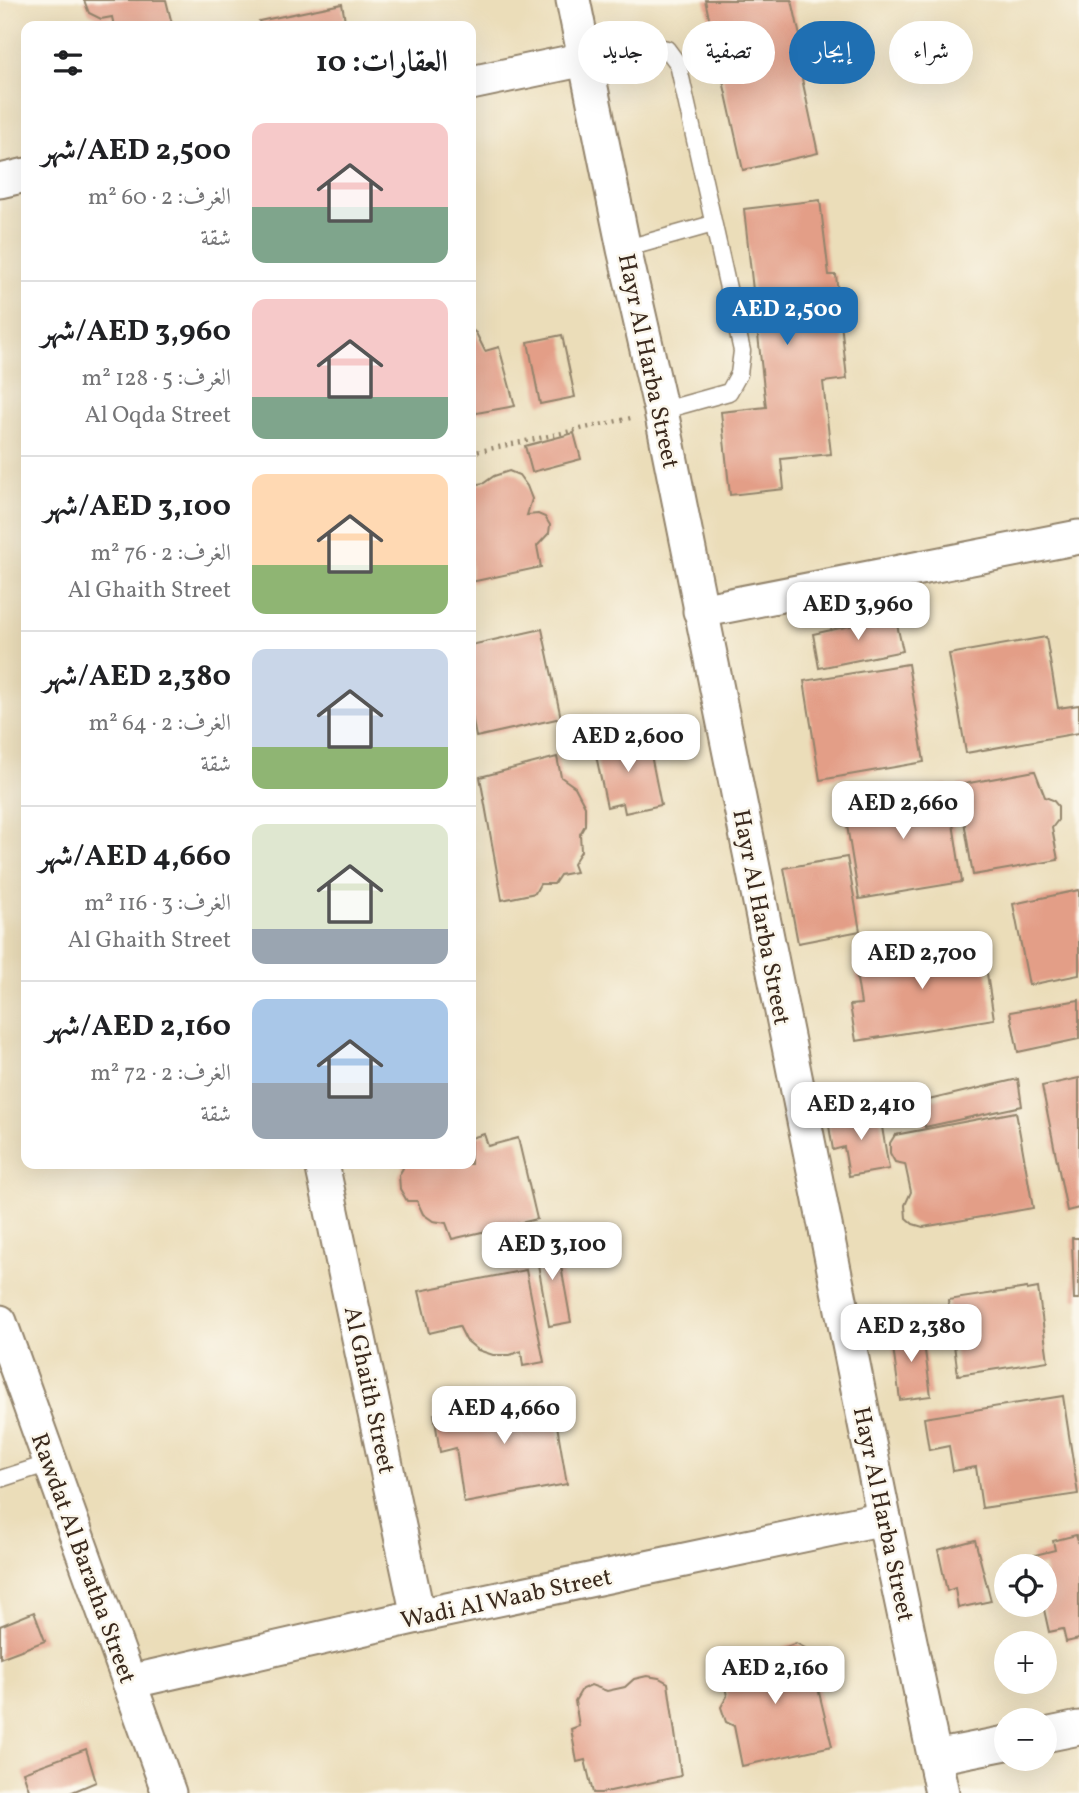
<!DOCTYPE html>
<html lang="ar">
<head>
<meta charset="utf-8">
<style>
	body { margin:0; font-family:Vollkorn,Amiri,serif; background:#f6f6f6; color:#202124; direction:rtl; height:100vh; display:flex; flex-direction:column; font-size:26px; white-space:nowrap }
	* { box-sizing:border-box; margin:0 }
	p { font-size:23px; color:#757577 }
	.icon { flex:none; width:38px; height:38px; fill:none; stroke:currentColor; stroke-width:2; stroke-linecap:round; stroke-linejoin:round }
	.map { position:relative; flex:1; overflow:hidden; direction:ltr }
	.panel { position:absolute; left:21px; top:21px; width:455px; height:1148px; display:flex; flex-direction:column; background:#fff; border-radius:14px; box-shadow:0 7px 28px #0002; direction:rtl }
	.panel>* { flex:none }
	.banner { position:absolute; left:497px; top:21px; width:476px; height:63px; direction:rtl; display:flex; gap:14px }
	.buttons { position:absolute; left:994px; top:1554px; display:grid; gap:14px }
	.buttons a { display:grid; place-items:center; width:63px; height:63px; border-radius:50%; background:#fff; box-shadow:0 7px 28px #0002; font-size:35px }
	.price { position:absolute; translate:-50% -60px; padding:0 16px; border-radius:14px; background:#fff; color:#222; font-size:23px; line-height:46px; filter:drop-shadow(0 2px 4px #0008) }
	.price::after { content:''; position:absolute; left:50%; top:42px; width:21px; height:16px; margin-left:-10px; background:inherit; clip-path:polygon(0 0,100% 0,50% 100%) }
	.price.on { background:#1f6fb2; color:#fff }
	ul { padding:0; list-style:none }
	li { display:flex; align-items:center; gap:21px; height:175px; padding:0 28px }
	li+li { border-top:2px solid #e0e0e0 }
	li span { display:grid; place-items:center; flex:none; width:196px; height:140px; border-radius:14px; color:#555 }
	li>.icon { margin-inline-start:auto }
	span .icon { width:84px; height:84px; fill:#fffc; stroke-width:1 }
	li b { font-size:30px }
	h2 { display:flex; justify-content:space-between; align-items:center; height:84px; padding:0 28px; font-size:30px }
	.tag { padding:0 24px; border-radius:32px; background:#fff; box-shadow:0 7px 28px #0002; font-size:24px; line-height:63px }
	.tag.on { background:#1f6fb2; color:#fff }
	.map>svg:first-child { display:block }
</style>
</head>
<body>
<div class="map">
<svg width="1079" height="1793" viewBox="0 0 1079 1793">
	<rect width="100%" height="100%" fill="#fbf7ec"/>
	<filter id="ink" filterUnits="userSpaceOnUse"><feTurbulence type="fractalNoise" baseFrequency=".0143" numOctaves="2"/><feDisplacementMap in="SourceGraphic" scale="14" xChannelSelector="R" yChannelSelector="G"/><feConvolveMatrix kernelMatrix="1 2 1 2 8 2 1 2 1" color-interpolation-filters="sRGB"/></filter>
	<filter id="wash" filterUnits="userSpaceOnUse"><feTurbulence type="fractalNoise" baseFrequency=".00686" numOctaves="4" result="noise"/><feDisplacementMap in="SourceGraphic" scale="28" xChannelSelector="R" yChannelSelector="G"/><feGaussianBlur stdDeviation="1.57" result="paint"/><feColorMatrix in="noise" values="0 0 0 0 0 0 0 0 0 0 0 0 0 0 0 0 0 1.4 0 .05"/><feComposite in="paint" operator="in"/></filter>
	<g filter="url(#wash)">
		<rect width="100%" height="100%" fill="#ebddb9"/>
		<g id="blocks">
			<g fill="#e39e87">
				<polygon points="84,0 166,0 172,24 160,26 114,26 112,17 101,19 89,13"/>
				<polygon points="705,0 792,0 809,77 802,79 818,153 743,170"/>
				<polygon points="342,4 346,26 261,26 259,21"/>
				<polygon points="820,200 829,275 836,275 847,379 823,382 831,454 781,459 784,489 730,495 721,412 766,407 744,209"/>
				<polygon points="471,329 476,333 485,351 499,347 515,406 471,414"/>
				<polygon points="562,335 575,397 540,404 528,342"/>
				<polygon points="574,433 581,459 532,472 525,446"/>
				<polygon points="509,471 519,475 527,486 532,499 527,515 538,514 545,517 550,525 549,533 537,546 541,567 471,582 471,485 484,483 494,476"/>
				<polygon points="895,616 903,651 819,668 813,634"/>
				<polygon points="542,629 561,718 476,737 471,710 471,645"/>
				<polygon points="1046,637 1058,708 1079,705 1079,733 966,753 949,654"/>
				<polygon points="908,664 924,762 820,780 804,681"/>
				<polygon points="647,735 661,805 625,813 623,803 607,807 594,746"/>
				<polygon points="557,757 561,777 575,787 585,806 585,825 580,834 581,851 573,864 576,872 560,875 554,884 540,884 535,893 502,900 480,777"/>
				<polygon points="1035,771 1045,797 1053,800 1058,806 1058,820 1052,828 1058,860 973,875 958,785"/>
				<polygon points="947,784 962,882 859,899 843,801"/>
				<polygon points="847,857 860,931 798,943 784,868"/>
				<polygon points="1079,890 1079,975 1029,985 1013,904"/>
				<polygon points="982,941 994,1019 856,1041 850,1005 861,1004 854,961"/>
				<polygon points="1079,1000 1079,1039 1018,1052 1010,1012"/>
				<polygon points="1079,1078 1079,1208 1067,1211 1042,1086"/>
				<polygon points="1018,1079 1022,1106 925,1127 920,1102"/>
				<polygon points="879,1109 889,1169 849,1176 844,1147 833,1150 828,1120"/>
				<polygon points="1016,1112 1033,1208 923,1227 913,1224 906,1218 905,1205 911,1192 905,1164 895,1162 890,1153 890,1143 895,1135"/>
				<polygon points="484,1134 488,1146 518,1138 537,1219 452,1239 446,1223 433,1221 423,1214 417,1201 407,1201 400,1189 399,1175 403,1168 402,1164 471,1164 471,1138"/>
				<polygon points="556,1238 571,1322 549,1326 534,1242"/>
				<polygon points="1072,1238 1079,1238 1079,1299 1074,1299"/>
				<polygon points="526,1270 544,1362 523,1366 521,1351 510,1355 493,1355 478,1350 466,1340 459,1326 429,1333 419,1291"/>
				<polygon points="1027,1288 1027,1290 1038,1288 1048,1361 958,1375 948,1300"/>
				<polygon points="922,1328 931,1396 900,1400 891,1332"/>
				<polygon points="551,1390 567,1484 464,1503 456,1448 440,1452 434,1414"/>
				<polygon points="1063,1396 1078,1494 982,1508 976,1467 953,1471 949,1446 929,1450 924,1418"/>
				<polygon points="1076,1535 1079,1545 1079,1639 1066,1642 1063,1629 1049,1632 1043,1605 1045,1605 1045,1566 1034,1566 1031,1556 1055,1550 1053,1541"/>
				<polygon points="975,1540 991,1601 958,1608 955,1588 947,1591 938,1550"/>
				<polygon points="34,1612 45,1641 0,1658 0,1626"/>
				<polygon points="796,1643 805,1648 816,1659 815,1676 832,1746 742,1766 734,1726 726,1722 721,1707 727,1696 720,1663 751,1656 756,1663 775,1659 781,1649"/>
				<polygon points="647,1676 659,1678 668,1683 681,1776 601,1793 593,1793 585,1760 577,1762 571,1729 579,1726 575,1701 582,1689 591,1685 607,1691 625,1687 634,1679"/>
				<polygon points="86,1749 96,1782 70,1793 30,1793 23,1772"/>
			</g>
		</g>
	</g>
	<g filter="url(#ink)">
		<use href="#blocks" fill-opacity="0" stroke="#93846c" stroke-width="2"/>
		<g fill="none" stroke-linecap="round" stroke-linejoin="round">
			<g stroke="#93846c" stroke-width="19">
				<g id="lane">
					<polyline points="585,59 650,45 667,49 678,64 742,351 739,374 729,392 661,411"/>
					<polyline points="624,249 713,224"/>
					<polyline points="0,1479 50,1463"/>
				</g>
			</g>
			<g stroke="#93846c" stroke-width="37">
				<g id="street">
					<polyline points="573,0 624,249 661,411 884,1518 942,1793"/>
					<polyline points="471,83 585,59"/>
					<polyline points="0,181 26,175"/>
					<polyline points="700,611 1079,537"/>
					<polyline points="322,1164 418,1616"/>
					<polyline points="0,1322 169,1793"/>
					<polyline points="129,1682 418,1616 884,1518"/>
					<polyline points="1045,1735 1079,1728"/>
					<polyline points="935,1757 1006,1743"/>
				</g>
			</g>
			<polyline stroke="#93846c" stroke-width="4.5" stroke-dasharray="2 5" stroke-linecap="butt" points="471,453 631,418"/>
			<use href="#lane" stroke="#fff" stroke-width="16"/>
			<use href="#street" stroke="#fff" stroke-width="33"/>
		</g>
	</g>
	<g text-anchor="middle" stroke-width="5" stroke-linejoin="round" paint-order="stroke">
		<g font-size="24" fill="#3b2a1e" stroke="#fbf7ec">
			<text transform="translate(649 361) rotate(78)" y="8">Hayr Al Harba Street</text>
			<text transform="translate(762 917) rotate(79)" y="8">Hayr Al Harba Street</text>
			<text transform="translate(370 1390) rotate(78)" y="8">Al Ghaith Street</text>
			<text transform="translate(884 1514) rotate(78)" y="8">Hayr Al Harba Street</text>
			<text transform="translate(84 1558) rotate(70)" y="8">Rawdat Al Baratha Street</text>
			<text transform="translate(506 1598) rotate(-12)" y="8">Wadi Al Waab Street</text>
		</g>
	</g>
</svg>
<div class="buttons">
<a><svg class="icon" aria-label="locate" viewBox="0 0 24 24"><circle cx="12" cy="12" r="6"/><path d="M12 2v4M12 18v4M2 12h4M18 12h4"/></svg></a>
<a>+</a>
<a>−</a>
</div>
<b class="price on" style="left:787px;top:347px">AED 2,500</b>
<b class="price" style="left:858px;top:642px">AED 3,960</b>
<b class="price" style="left:628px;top:774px">AED 2,600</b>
<b class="price" style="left:903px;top:841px">AED 2,660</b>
<b class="price" style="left:922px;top:991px">AED 2,700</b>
<b class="price" style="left:861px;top:1142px">AED 2,410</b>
<b class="price" style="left:552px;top:1282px">AED 3,100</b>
<b class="price" style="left:911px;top:1364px">AED 2,380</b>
<b class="price" style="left:504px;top:1446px">AED 4,660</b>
<b class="price" style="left:775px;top:1706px">AED 2,160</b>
<div class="banner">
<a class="tag">شراء</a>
<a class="tag on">إيجار</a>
<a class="tag">تصفية</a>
<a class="tag">جديد</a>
</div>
<section class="panel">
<h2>العقارات: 10<svg class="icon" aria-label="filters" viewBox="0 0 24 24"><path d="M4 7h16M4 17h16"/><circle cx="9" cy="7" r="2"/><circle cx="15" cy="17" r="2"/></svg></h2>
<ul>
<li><span style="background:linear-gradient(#f6c9c9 60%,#7fa58c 0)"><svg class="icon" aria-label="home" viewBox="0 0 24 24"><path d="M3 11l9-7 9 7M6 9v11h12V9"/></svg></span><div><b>AED 2,500/شهر</b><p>الغرف: 2 · 60 m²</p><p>شقة</p></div></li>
<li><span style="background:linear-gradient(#f6c9c9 70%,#7fa58c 0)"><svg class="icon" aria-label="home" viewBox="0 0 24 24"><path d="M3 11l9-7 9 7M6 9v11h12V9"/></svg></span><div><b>AED 3,960/شهر</b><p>الغرف: 5 · 128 m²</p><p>Al Oqda Street</p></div></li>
<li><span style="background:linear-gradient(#ffd9b3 65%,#8fb573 0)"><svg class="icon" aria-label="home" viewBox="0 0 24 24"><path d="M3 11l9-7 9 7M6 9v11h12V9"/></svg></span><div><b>AED 3,100/شهر</b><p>الغرف: 2 · 76 m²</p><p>Al Ghaith Street</p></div></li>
<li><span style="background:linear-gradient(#c9d6e8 70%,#8fb573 0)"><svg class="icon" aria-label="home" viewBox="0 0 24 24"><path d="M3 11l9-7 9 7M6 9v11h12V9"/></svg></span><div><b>AED 2,380/شهر</b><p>الغرف: 2 · 64 m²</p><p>شقة</p></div></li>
<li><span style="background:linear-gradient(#dfe7d0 75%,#9aa5b1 0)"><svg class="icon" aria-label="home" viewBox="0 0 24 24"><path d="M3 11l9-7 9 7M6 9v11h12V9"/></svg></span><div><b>AED 4,660/شهر</b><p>الغرف: 3 · 116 m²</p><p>Al Ghaith Street</p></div></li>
<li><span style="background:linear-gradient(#a9c7e8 60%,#9aa5b1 0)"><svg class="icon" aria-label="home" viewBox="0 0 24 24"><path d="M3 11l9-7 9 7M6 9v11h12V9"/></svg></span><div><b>AED 2,160/شهر</b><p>الغرف: 2 · 72 m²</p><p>شقة</p></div></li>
</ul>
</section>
</div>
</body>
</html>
